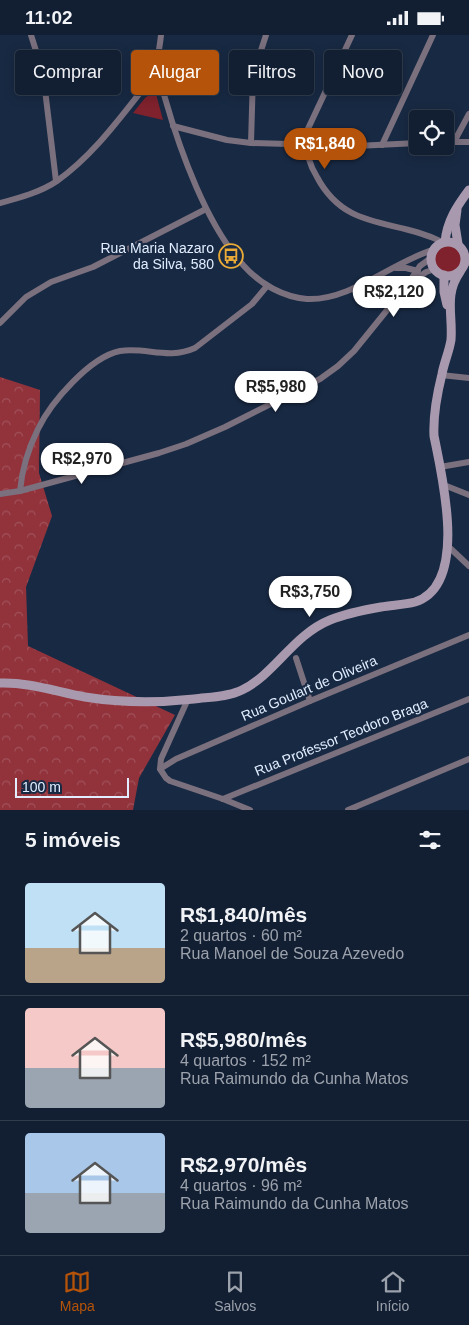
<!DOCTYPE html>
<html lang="pt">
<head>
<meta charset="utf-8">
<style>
	body { margin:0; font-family:Helvetica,sans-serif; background:#1f2c3e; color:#f1f3f6; height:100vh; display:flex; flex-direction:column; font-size:19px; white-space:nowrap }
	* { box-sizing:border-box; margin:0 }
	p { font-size:16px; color:#9ca2ac }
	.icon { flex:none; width:28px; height:28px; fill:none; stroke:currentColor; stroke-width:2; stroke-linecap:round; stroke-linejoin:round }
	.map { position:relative; height:775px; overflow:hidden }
	.sheet { display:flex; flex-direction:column; background:#121f32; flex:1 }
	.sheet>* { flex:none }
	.guide { position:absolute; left:15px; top:15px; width:440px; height:45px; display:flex; gap:10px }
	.fabs { position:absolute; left:409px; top:75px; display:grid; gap:10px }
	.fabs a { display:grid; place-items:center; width:45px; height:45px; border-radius:5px; background:#121f32; box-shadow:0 2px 12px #0003,0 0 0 1px #313d4d; font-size:25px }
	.scale { position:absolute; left:15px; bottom:12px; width:114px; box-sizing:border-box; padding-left:5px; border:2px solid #e2eeff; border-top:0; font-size:14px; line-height:18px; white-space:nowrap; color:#e2eeff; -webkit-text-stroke:4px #182943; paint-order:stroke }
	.price { position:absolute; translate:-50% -42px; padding:0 11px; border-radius:18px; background:#fff; color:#222; font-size:16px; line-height:32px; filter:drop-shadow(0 1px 2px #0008) }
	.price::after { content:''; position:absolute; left:50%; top:30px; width:15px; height:11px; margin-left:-8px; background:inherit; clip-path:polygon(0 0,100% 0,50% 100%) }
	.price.on { background:#b45309; color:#fff }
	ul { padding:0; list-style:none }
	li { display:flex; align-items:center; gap:15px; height:125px; padding:0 25px }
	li+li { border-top:1px solid #313d4d }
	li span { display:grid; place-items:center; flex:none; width:140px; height:100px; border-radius:5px; color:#555 }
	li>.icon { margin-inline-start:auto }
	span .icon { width:60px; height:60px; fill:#fffc; stroke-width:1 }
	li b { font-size:21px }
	h2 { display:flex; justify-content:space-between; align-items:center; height:60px; padding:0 25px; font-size:21px }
	.pill { padding:0 18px; border-radius:5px; background:#121f32; box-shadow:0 2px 12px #0003,0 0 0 1px #313d4d; font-size:18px; line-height:45px }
	.pill.on { background:#b45309; color:#fff }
	.status { display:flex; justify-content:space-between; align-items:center; height:35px; padding:0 25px; background:#121f32; direction:ltr }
	.status svg { height:14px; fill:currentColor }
	.tab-bar { display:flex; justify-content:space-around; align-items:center; height:70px; border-top:1px solid #313d4d; background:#121f32; font-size:14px; color:#9ca2ac }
	.tab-bar a { display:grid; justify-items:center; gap:2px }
	.tab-bar .on { color:#b45309 }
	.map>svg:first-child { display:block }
</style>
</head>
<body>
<div class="status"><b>11:02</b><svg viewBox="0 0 49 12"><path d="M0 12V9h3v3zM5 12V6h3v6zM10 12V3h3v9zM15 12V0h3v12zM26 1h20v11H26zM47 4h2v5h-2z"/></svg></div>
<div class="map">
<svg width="469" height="775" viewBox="0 0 469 775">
	<defs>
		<pattern id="forest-crowns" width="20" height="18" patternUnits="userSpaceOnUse" patternTransform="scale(1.25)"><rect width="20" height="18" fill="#92333c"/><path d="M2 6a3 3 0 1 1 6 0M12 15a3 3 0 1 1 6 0" fill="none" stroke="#a15159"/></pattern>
	</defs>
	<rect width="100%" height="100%" fill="#182943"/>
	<polygon fill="url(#forest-crowns)" points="0,342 40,355 39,438 52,481 26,552 28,611 175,680 139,743 133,775 0,775"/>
	<g fill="#7f222d">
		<polygon points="155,55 163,85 133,78 145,63"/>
		<circle cx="448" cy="224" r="14"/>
	</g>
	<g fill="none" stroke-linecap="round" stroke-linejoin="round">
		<g stroke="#7b707e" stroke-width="6">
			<polyline points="31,0 43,38 56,146"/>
			<path d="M161,0c-1,12 -5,26 -3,38 1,8 5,17 7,25 15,53 42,128 79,168 16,18 39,31 63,33 44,2 85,-37 126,-49"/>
			<path d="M352,0l-46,98c-1,15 3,31 11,44 29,55 78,41 125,65"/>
			<polyline points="173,91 227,105 251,108 356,111 418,108"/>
			<polyline points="445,107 469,107"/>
			<polyline points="454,107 469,79"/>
			<polyline points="251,108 253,40 266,0"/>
			<polyline points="382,110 433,0"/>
			<path d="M0,168c19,-5 41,-11 57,-22 38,-27 65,-66 94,-102l7,-6"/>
			<polyline points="465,228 469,228"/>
			<polyline points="396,233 406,233 418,236"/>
			<polyline points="410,249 426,237 435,234"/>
			<polyline points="0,288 26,262 51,247 93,232 206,174"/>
			<polyline points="441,340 469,343"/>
			<polyline points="440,432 469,427"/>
			<polyline points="444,450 469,460"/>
			<path d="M20,456c2,-22 8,-42 18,-62 13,-27 52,-72 82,-78 27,-4 48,9 75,-3l57,-44 15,-18"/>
			<polyline points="0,459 20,456 159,418 186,409 225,392 320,344 338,331 354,316 405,253 420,231 431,223"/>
			<polyline points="450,513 469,531"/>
			<polyline points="296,623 310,666"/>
			<polyline points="188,664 161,724 160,734 166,743 170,746 223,764 250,775"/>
			<polyline points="160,734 176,724 310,666 469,600"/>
			<polyline points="223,764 469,664"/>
			<polyline points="348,775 469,724"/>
		</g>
		<g stroke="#a999ae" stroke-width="9">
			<polyline points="457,175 455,190 458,209"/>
			<circle cx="448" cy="224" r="17"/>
			<path d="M445,207c2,-21 12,-36 24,-52"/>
			<polyline points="444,240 444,257 447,270"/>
			<path d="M0,648c29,-1 57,9 85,14 37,6 72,6 109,2 16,-2 34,-2 48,-9 33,-16 51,-55 88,-70 17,-7 34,-10 51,-13 11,-2 23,-2 34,-5 54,-17 27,-126 19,-166 -1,-20 3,-42 8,-62 2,-11 7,-22 9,-34 2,-26 -7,-45 9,-68"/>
		</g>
	</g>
	<defs>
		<g id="bus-ring" transform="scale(1.25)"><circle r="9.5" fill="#182943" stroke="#e9aa38" stroke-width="1.5"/><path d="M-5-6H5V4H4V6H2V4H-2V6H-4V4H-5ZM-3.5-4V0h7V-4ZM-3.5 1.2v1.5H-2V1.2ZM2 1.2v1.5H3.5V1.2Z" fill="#e9aa38"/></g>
	</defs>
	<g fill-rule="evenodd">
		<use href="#bus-ring" x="231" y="221"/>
	</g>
	<g text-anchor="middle" stroke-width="4.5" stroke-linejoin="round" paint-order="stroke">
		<g font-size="14" fill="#e2eeff" stroke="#182943" text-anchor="end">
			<text x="214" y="218">Rua Maria Nazaro<tspan x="214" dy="16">da Silva, 580</tspan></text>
		</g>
		<g font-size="14" fill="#e2eeff" stroke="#182943">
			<text transform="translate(309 653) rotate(-23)" y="5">Rua Goulart de Oliveira</text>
			<text transform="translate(341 702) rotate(-22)" y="5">Rua Professor Teodoro Braga</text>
		</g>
	</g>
</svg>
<div class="fabs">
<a><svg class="icon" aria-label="locate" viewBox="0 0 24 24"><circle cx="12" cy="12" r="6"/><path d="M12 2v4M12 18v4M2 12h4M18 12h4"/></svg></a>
</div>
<div class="scale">100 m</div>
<b class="price on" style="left:325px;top:135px">R$1,840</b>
<b class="price" style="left:394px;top:283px">R$2,120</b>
<b class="price" style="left:276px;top:378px">R$5,980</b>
<b class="price" style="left:82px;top:450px">R$2,970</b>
<b class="price" style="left:310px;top:583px">R$3,750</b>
<div class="guide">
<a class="pill">Comprar</a>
<a class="pill on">Alugar</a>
<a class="pill">Filtros</a>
<a class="pill">Novo</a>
</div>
</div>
<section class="sheet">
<h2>5 imóveis<svg class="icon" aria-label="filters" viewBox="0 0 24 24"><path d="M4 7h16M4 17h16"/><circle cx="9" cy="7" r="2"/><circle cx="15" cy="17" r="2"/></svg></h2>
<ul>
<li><span style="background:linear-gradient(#bfe0f5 65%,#b9a48a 0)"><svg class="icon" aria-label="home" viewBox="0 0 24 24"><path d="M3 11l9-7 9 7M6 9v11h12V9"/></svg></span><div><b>R$1,840/mês</b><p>2 quartos · 60 m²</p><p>Rua Manoel de Souza Azevedo</p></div></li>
<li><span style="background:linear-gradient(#f6c9c9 60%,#9aa5b1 0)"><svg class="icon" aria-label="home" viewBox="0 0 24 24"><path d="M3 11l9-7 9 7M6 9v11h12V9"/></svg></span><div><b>R$5,980/mês</b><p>4 quartos · 152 m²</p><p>Rua Raimundo da Cunha Matos</p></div></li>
<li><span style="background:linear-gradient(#a9c7e8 60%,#9aa5b1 0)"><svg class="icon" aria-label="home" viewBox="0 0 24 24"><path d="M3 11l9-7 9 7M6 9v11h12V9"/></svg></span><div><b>R$2,970/mês</b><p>4 quartos · 96 m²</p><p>Rua Raimundo da Cunha Matos</p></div></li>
</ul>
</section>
<nav class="tab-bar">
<a class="on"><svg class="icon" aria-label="map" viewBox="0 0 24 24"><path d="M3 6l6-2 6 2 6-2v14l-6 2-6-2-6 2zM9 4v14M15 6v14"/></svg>Mapa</a>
<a><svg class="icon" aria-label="saved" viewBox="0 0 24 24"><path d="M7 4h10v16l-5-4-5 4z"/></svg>Salvos</a>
<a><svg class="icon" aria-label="home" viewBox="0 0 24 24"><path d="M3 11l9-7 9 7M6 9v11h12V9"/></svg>Início</a>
</nav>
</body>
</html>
